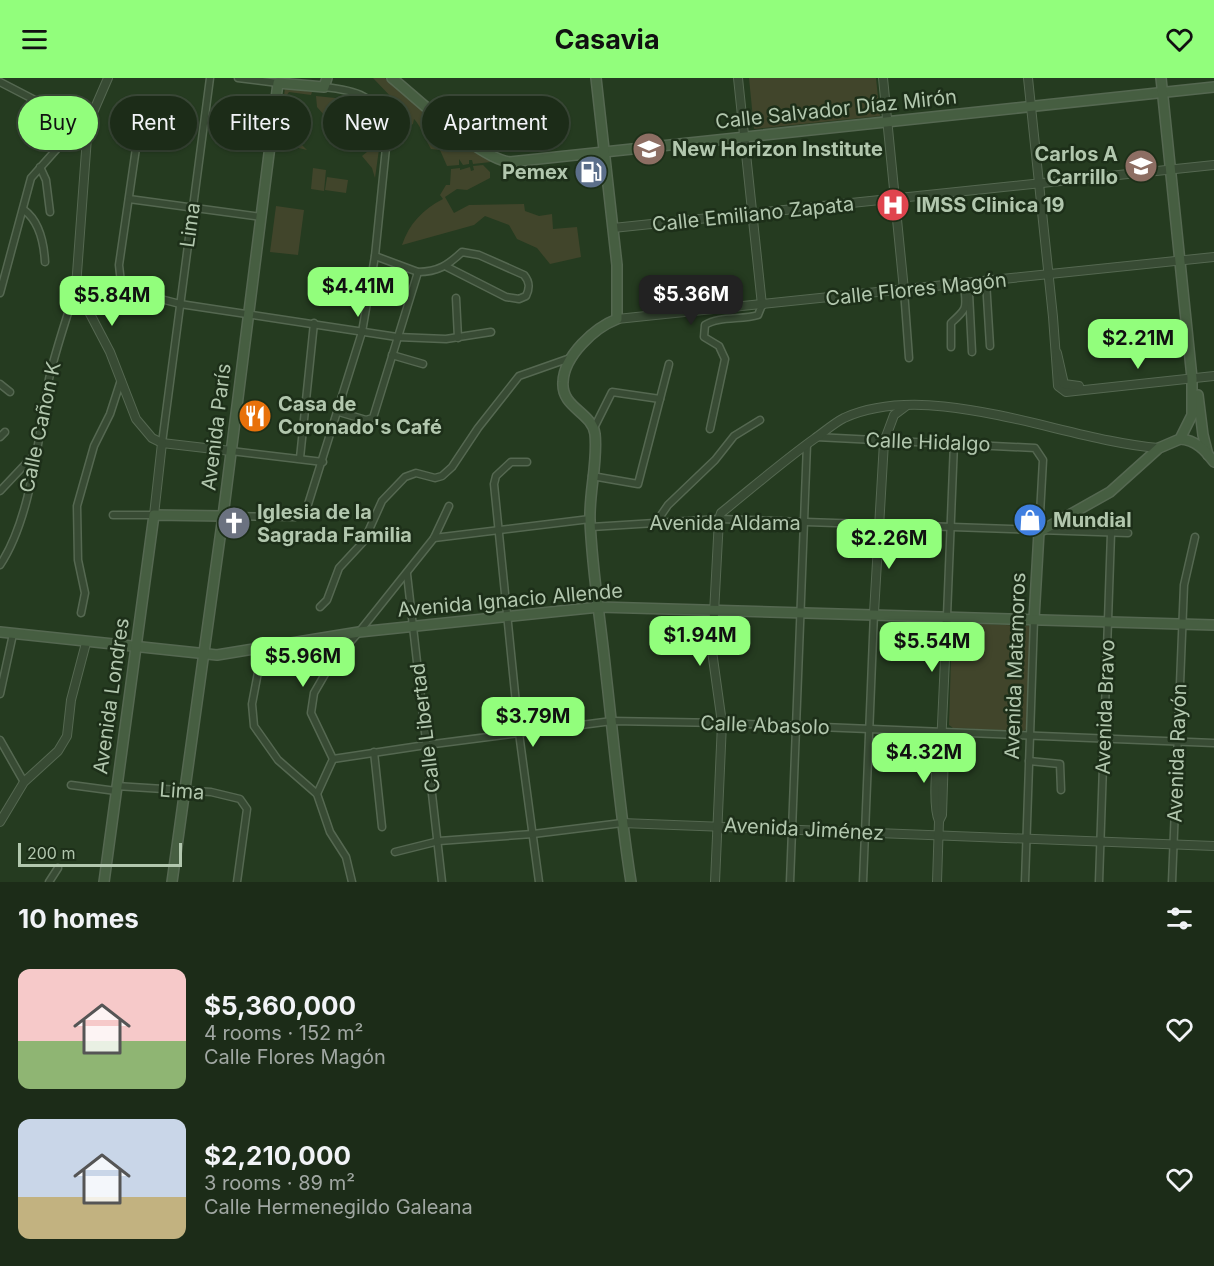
<!DOCTYPE html>
<html lang="en">
<head>
<meta charset="utf-8">
<style>
	body { margin:0; font-family:Inter,sans-serif; background:#253421; color:#f1f3f6; height:100vh; display:flex; flex-direction:column; font-size:22px; white-space:nowrap }
	* { box-sizing:border-box; margin:0 }
	p { font-size:20px; color:#a0a7a2 }
	.icon { flex:none; width:33px; height:33px; fill:none; stroke:currentColor; stroke-width:2; stroke-linecap:round; stroke-linejoin:round }
	.map { position:relative; height:804px; overflow:hidden }
	.side { display:flex; flex-direction:column; background:#1c2c18; flex:1 }
	.side>* { flex:none }
	.banner { position:absolute; left:18px; top:18px; width:600px; height:54px; display:flex; gap:12px }
	.scale { position:absolute; left:18px; bottom:15px; width:164px; box-sizing:border-box; padding-left:6px; border:3px solid #b2c7ae; border-top:0; font-size:16px; line-height:21px; white-space:nowrap; color:#b2c7ae; -webkit-text-stroke:4px #1d2f19; paint-order:stroke }
	.price { position:absolute; translate:-50% -51px; padding:0 14px; border-radius:12px; background:#92fe7c; color:#111; font-size:20px; line-height:39px; filter:drop-shadow(0 2px 3px #0008) }
	.price::after { content:''; position:absolute; left:50%; top:36px; width:18px; height:14px; margin-left:-9px; background:inherit; clip-path:polygon(0 0,100% 0,50% 100%) }
	.price.current { background:#222; color:#fff }
	ul { padding:0; list-style:none }
	li { display:flex; align-items:center; gap:18px; height:150px; padding:0 18px }
	li span { display:grid; place-items:center; flex:none; width:168px; height:120px; border-radius:12px; color:#555 }
	li>.icon { margin-inline-start:auto }
	span .icon { width:72px; height:72px; fill:#fffc; stroke-width:1 }
	li b { font-size:26px }
	h2 { display:flex; justify-content:space-between; align-items:center; height:72px; padding:0 18px; font-size:26px }
	.tag { padding:0 21px; border-radius:27px; background:#1c2c18; box-shadow:0 2px 4px #0004,0 0 0 2px #3a4837; font-size:21px; line-height:54px }
	.tag.current { background:#92fe7c; color:#111 }
	header { display:flex; justify-content:space-between; align-items:center; height:78px; padding:0 18px; background:#92fe7c; color:#111; font-size:27px; font-weight:700 }
	.map>svg:first-child { display:block }
</style>
</head>
<body>
<header><svg class="icon" aria-label="menu" viewBox="0 0 24 24"><path d="M4 6h16M4 12h16M4 18h16"/></svg>Casavia<svg class="icon" aria-label="heart" viewBox="0 0 24 24"><path d="M12 20l-8-8c-3-5 5-10 8-4 3-6 11-1 8 4z"/></svg></header>
<div class="map">
<svg width="1214" height="804" viewBox="0 0 1214 804">
	<rect width="100%" height="100%" fill="#253b20"/>
	<g fill="#41452b">
		<path d="M373,0h12l25,22 2,-1 79,63 -18,2 -1,-4h-3v4l-6,1 -4,-6v6l-12,1 -7,-16 -9,-1c-4,-7 -12,-26 -17,-30l-1,5 -8,4 -10,-27z"/>
		<polygon points="749,0 876,0 880,38 754,51"/>
		<polygon points="285,10 312,14 311,17 289,14 286,18 280,63 290,66 292,59 303,61 302,67 307,72 278,65"/>
		<polygon points="316,18 354,22 369,31 362,40 355,32 351,36 357,44 348,53 331,33 325,38 317,29"/>
		<polygon points="374,36 381,57 375,100 372,90 362,78 367,74 353,59 363,48 366,52 369,49 365,47"/>
		<path d="M483,87l7,7v6l-23,12 -10,-1 -12,8 9,16 15,-8 55,-1 1,7 14,5 13,-2 1,15 24,-2 4,30 -31,7 -13,-16 -20,-9 -8,-14 -24,-9 -11,9 -72,20c7,-21 21,-36 41,-46l-3,-4 6,-10h4l1,-16 9,-1v2l10,-3 1,4 3,-1 -1,-4z"/>
		<polygon points="313,90 326,92 324,113 311,111"/>
		<polygon points="327,99 348,102 346,115 325,112"/>
		<polygon points="276,128 304,132 298,177 270,174"/>
		<polygon points="954,545 1029,548 1030,551 1027,650 1024,653 953,650 949,647 952,547"/>
	</g>
	<g fill="none" stroke-linecap="round" stroke-linejoin="round">
		<g stroke="#556851" stroke-width="9">
			<g id="minor">
				<polyline points="238,0 278,5"/>
				<polyline points="0,4 81,46"/>
				<polyline points="142,29 119,187 121,205 126,212 180,226 397,259 446,261 491,254"/>
				<polyline points="40,89 46,102 50,134"/>
				<polyline points="129,121 261,139"/>
				<path d="M24,132c15,11 20,34 21,52"/>
				<path d="M375,178l43,16c20,0 30,-7 44,-20l17,3 45,20c6,7 6,13 2,21l-7,3 -13,-2 -59,-30"/>
				<polyline points="986,203 990,268"/>
				<polyline points="904,212 909,280"/>
				<polyline points="0,215 31,100 79,46"/>
				<polyline points="969,215 972,274"/>
				<polyline points="456,220 458,260"/>
				<path d="M951,269v-24c18,-16 15,-15 13,-39"/>
				<polyline points="392,277 423,286"/>
				<polyline points="0,306 10,314"/>
				<polyline points="339,334 366,342 373,340 418,194"/>
				<polyline points="594,350 612,314 660,321"/>
				<path d="M710,351l15,-70 -6,-13 -15,-9 1,-12c14,-9 37,-5 53,-10l4,-10"/>
				<polyline points="0,359 5,354"/>
				<polyline points="816,359 1035,370 1043,382 1039,454"/>
				<polyline points="162,365 210,0"/>
				<polyline points="231,373 323,384"/>
				<polyline points="300,380 314,245"/>
				<polyline points="527,384 511,384 496,398 494,406 519,655 539,804"/>
				<polyline points="592,398 638,406 669,286"/>
				<polyline points="0,413 35,376"/>
				<polyline points="113,437 154,437"/>
				<path d="M223,438l72,1 10,-3 57,-182 13,-76 13,-128c-9,-32 -34,-38 -64,-41"/>
				<polyline points="657,443 668,427 715,382 734,358 760,342"/>
				<polyline points="591,449 719,441 1128,455"/>
				<polyline points="434,460 590,441"/>
				<path d="M0,487c32,-48 38,-129 49,-186 7,-31 18,-61 27,-92"/>
				<polyline points="407,496 442,804"/>
				<polyline points="320,529 327,522 339,490 364,463 382,423 405,399 416,395 435,400 442,398 452,389 478,350 519,298 573,279"/>
				<polyline points="81,535 85,515 78,482 77,428 94,368 110,336 121,302"/>
				<polyline points="947,538 954,365"/>
				<polyline points="301,564 289,575 259,589 252,626 254,648 278,682 317,716 330,754 346,779 352,804"/>
				<polyline points="0,616 13,556"/>
				<polyline points="0,662 24,704"/>
				<polyline points="374,674 382,749"/>
				<polyline points="333,681 426,667 612,643 722,645 1214,665"/>
				<polyline points="333,681 311,635 314,615 332,584 359,554 434,460 449,428"/>
				<polyline points="1029,683 1060,686 1061,712"/>
				<polyline points="71,707 116,713"/>
				<polyline points="116,708 211,714 240,721 247,731 237,804"/>
				<polyline points="317,716 333,681"/>
				<polyline points="395,774 439,763 533,756 622,745"/>
				<polyline points="49,804 58,790"/>
				<polyline points="790,804 807,366"/>
				<polyline points="863,804 874,535"/>
				<polyline points="1025,804 1034,541"/>
				<polyline points="1099,804 1111,455"/>
				<polyline points="1172,804 1184,507 1195,459"/>
			</g>
		</g>
		<g stroke="#556851" stroke-width="10">
			<g id="tertiary">
				<polyline points="108,0 88,46 76,209 110,274 136,341 152,360 162,365 231,373"/>
				<polyline points="738,0 762,227"/>
				<polyline points="883,0 904,212"/>
				<polyline points="1028,0 1053,239 1058,308 1066,314 1214,298"/>
				<polyline points="613,150 1214,87"/>
				<polyline points="617,241 1214,179"/>
				<polyline points="1057,275 1064,306 1079,308"/>
				<polyline points="154,437 162,365"/>
				<polyline points="874,535 884,364 894,337 906,328"/>
				<path d="M939,743c-6,-13 -4,-62 2,-75"/>
				<polyline points="0,744 24,704 58,673 67,658 71,622 86,565"/>
				<polyline points="622,745 1214,768"/>
				<path d="M715,804l7,-159 -10,-72 7,-132 2,-6c31,-25 61,-51 93,-74 10,-7 20,-16 30,-21 89,-40 221,23 315,30"/>
				<polyline points="937,804 939,743 942,737 944,676 941,668 947,538"/>
			</g>
		</g>
		<g stroke="#556851" stroke-width="12">
			<g id="secondary">
				<path d="M392,0c26,21 88,81 118,84l704,-75"/>
				<path d="M596,0l21,187v54c-23,9 -53,37 -54,63 -2,26 29,30 32,52 3,28 -6,58 -5,86 2,51 11,103 16,154 8,69 14,139 25,208"/>
				<polyline points="1198,317 1203,357 1208,377"/>
				<path d="M1180,361c16,1 25,11 34,23"/>
				<polyline points="1034,541 1039,454 1110,414 1159,370 1180,361 1192,337 1192,300 1161,0"/>
				<polyline points="0,554 217,577 359,554 599,529 1214,547"/>
				<polyline points="104,804 154,437 223,438"/>
				<polyline points="172,804 223,438 278,5 324,9 327,0"/>
			</g>
		</g>
		<use href="#minor" stroke="#384b34" stroke-width="6"/>
		<use href="#tertiary" stroke="#384b34" stroke-width="8"/>
		<use href="#secondary" stroke="#465e41" stroke-width="9"/>
	</g>
	<defs>
		<g id="school-disc" transform="scale(1.725)"><circle r="9.5" fill="#8d6e63" stroke="#1d2f19"/><path d="M0-5L7-2L0 1L-7-2ZM-4 1L0 2.5L4 1V4Q0 6-4 4Z" fill="#fff"/></g>
		<g id="fuel-disc" transform="scale(1.725)"><circle r="9.5" fill="#5c6f8a" stroke="#1d2f19"/><path d="M-5.5-6h7V0h2V4h1.3V-2.5L3-4.5l.8-.8L6-3V5H2.5V1h-1V6h-7ZM-4.2-4.7v3.2H.2V-4.7Z" fill="#fff"/></g>
		<g id="hospital-disc" transform="scale(1.725)"><circle r="9.5" fill="#e0444e" stroke="#1d2f19"/><path d="M-5-5h3v3.5h4V-5h3V5h-3V1.5h-4V5h-3Z" fill="#fff"/></g>
		<g id="restaurant-disc" transform="scale(1.725)"><circle r="9.5" fill="#e8710a" stroke="#1d2f19"/><path d="M-5-6h1v4h1v-4h1v4h1v-4h1v5L-1.5 .5V6h-2V.5L-5-1ZM5-6V6H3V1.5H1.5Q1.5-4 5-6Z" fill="#fff"/></g>
		<g id="shop-disc" transform="scale(1.725)"><circle r="9.5" fill="#3f7fe0" stroke="#1d2f19"/><path d="M-5-2.5h2.3a2.7 3.5 0 0 1 5.4 0H5L5.5 6h-11ZM-1.5-2.5h3a1.5 2.3 0 0 0-3 0Z" fill="#fff"/></g>
		<g id="church-disc" transform="scale(1.725)"><circle r="9.5" fill="#6b7280" stroke="#1d2f19"/><path d="M-1.2-6h2.4v3.5h3.3v2.4h-3.3V6h-2.4V-.1h-3.3v-2.4h3.3Z" fill="#fff"/></g>
	</defs>
	<g fill-rule="evenodd">
		<use href="#school-disc" x="649" y="71"/>
		<use href="#school-disc" x="1141" y="88"/>
		<use href="#fuel-disc" x="591" y="94"/>
		<use href="#hospital-disc" x="893" y="127"/>
		<use href="#restaurant-disc" x="255" y="338"/>
		<use href="#shop-disc" x="1030" y="442"/>
		<use href="#church-disc" x="234" y="445"/>
	</g>
	<g text-anchor="middle" stroke-width="5" stroke-linejoin="round" paint-order="stroke">
		<g font-size="20" fill="#b2c7ae" stroke="#1d2f19">
			<text transform="translate(836 31) rotate(-6)" y="7">Calle Salvador Díaz Mirón</text>
			<text transform="translate(753 136) rotate(-6)" y="7">Calle Emiliano Zapata</text>
			<text transform="translate(190 147) rotate(-82)" y="7">Lima</text>
			<text transform="translate(916 211) rotate(-6)" y="7">Calle Flores Magón</text>
			<text transform="translate(40 349) rotate(-78)" y="7">Calle Cañon K</text>
			<text transform="translate(216 349) rotate(-83)" y="7">Avenida París</text>
			<text transform="translate(928 364) rotate(2)" y="7">Calle Hidalgo</text>
			<text x="725" y="452">Avenida Aldama</text>
			<text transform="translate(510 522) rotate(-5)" y="7">Avenida Ignacio Allende</text>
			<text transform="translate(1015 588) rotate(-88)" y="7">Avenida Matamoros</text>
			<text transform="translate(111 618) rotate(-82)" y="7">Avenida Londres</text>
			<text transform="translate(1105 629) rotate(-88)" y="7">Avenida Bravo</text>
			<text transform="translate(765 647) rotate(2)" y="7">Calle Abasolo</text>
			<text transform="translate(425 650) rotate(-97)" y="7">Calle Libertad</text>
			<text transform="translate(1177 675) rotate(-88)" y="7">Avenida Rayón</text>
			<text transform="translate(182 713) rotate(4)" y="7">Lima</text>
			<text transform="translate(804 751) rotate(3)" y="7">Avenida Jiménez</text>
		</g>
		<g font-size="20" font-weight="bold" fill="#b2c7ae" stroke="#1d2f19" text-anchor="start">
			<text x="672" y="78">New Horizon Institute</text>
			<text x="1118" y="83" text-anchor="end">Carlos A<tspan x="1118" dy="23">Carrillo</tspan></text>
			<text x="568" y="101" text-anchor="end">Pemex</text>
			<text x="916" y="134">IMSS Clinica 19</text>
			<text x="278" y="333">Casa de<tspan x="278" dy="23">Coronado's Café</tspan></text>
			<text x="257" y="441">Iglesia de la<tspan x="257" dy="23">Sagrada Familia</tspan></text>
			<text x="1053" y="449">Mundial</text>
		</g>
	</g>
</svg>
<div class="scale">200 m</div>
<b class="price" style="left:358px;top:240px">$4.41M</b>
<b class="price current" style="left:691px;top:248px">$5.36M</b>
<b class="price" style="left:112px;top:249px">$5.84M</b>
<b class="price" style="left:1138px;top:292px">$2.21M</b>
<b class="price" style="left:889px;top:492px">$2.26M</b>
<b class="price" style="left:700px;top:589px">$1.94M</b>
<b class="price" style="left:932px;top:595px">$5.54M</b>
<b class="price" style="left:303px;top:610px">$5.96M</b>
<b class="price" style="left:533px;top:670px">$3.79M</b>
<b class="price" style="left:924px;top:706px">$4.32M</b>
<div class="banner">
<a class="tag current">Buy</a>
<a class="tag">Rent</a>
<a class="tag">Filters</a>
<a class="tag">New</a>
<a class="tag">Apartment</a>
</div>
</div>
<section class="side">
<h2>10 homes<svg class="icon" aria-label="filters" viewBox="0 0 24 24"><path d="M4 7h16M4 17h16"/><circle cx="9" cy="7" r="2"/><circle cx="15" cy="17" r="2"/></svg></h2>
<ul>
<li><span style="background:linear-gradient(#f6c9c9 60%,#8fb573 0)"><svg class="icon" aria-label="home" viewBox="0 0 24 24"><path d="M3 11l9-7 9 7M6 9v11h12V9"/></svg></span><div><b>$5,360,000</b><p>4 rooms · 152 m²</p><p>Calle Flores Magón</p></div><svg class="icon" aria-label="heart" viewBox="0 0 24 24"><path d="M12 20l-8-8c-3-5 5-10 8-4 3-6 11-1 8 4z"/></svg></li>
<li><span style="background:linear-gradient(#c9d6e8 65%,#c2b280 0)"><svg class="icon" aria-label="home" viewBox="0 0 24 24"><path d="M3 11l9-7 9 7M6 9v11h12V9"/></svg></span><div><b>$2,210,000</b><p>3 rooms · 89 m²</p><p>Calle Hermenegildo Galeana</p></div><svg class="icon" aria-label="heart" viewBox="0 0 24 24"><path d="M12 20l-8-8c-3-5 5-10 8-4 3-6 11-1 8 4z"/></svg></li>
</ul>
</section>
</body>
</html>
